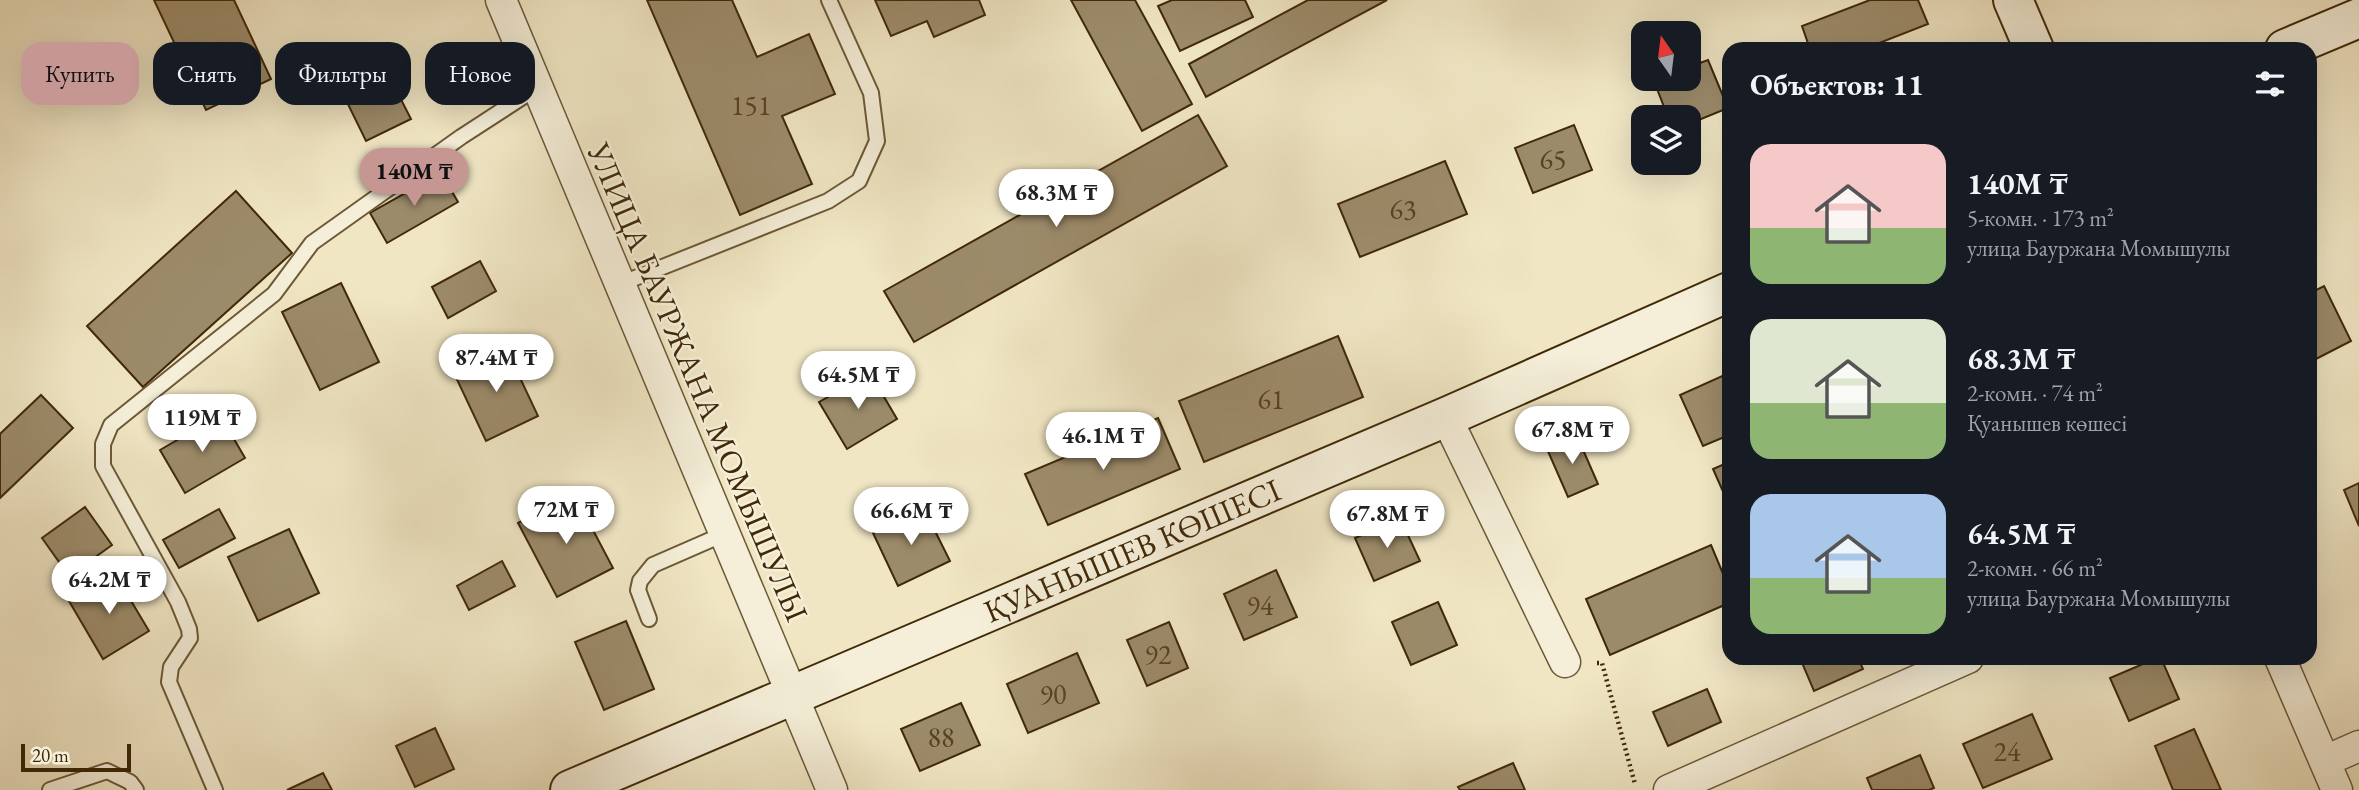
<!DOCTYPE html>
<html lang="ru">
<head>
<meta charset="utf-8">
<style>
	body { margin:0; font-family:"EB Garamond",serif; background:#242831; color:#f1f3f6; height:100vh; display:flex; flex-direction:column; font-size:26px; white-space:nowrap }
	* { box-sizing:border-box; margin:0 }
	p { font-size:23px; color:#9ea1a6 }
	.icon { flex:none; width:38px; height:38px; fill:none; stroke:currentColor; stroke-width:2; stroke-linecap:round; stroke-linejoin:round }
	.map { position:relative; flex:1; overflow:hidden }
	.side { position:absolute; left:1722px; top:42px; width:595px; height:623px; display:flex; flex-direction:column; background:#171b24; border-radius:21px; box-shadow:0 7px 28px #0002 }
	.side>* { flex:none }
	.banner { position:absolute; left:21px; top:42px; width:665px; height:63px; display:flex; gap:14px }
	.needle { width:46px; rotate:346deg }
	.fabs { position:absolute; left:1631px; top:21px; display:grid; gap:14px }
	.fabs a { display:grid; place-items:center; width:70px; height:70px; border-radius:14px; background:#171b24; box-shadow:0 7px 28px #0002; font-size:35px }
	.scale { position:absolute; left:21px; bottom:18px; width:110px; box-sizing:border-box; padding-left:7px; border:4px solid #412908; border-top:0; font-size:19px; line-height:24px; white-space:nowrap; color:#412908; -webkit-text-stroke:5px #f5efd9; paint-order:stroke }
	.price { position:absolute; translate:-50% -60px; padding:0 16px; border-radius:24px; background:#fff; color:#222; font-size:23px; line-height:46px; filter:drop-shadow(0 2px 4px #0008) }
	.price::after { content:''; position:absolute; left:50%; top:42px; width:21px; height:16px; margin-left:-10px; background:inherit; clip-path:polygon(0 0,100% 0,50% 100%) }
	.price.active { background:#c59692; color:#111 }
	ul { padding:0; list-style:none }
	li { display:flex; align-items:center; gap:21px; height:175px; padding:0 28px }
	li span { display:grid; place-items:center; flex:none; width:196px; height:140px; border-radius:21px; color:#555 }
	li>.icon { margin-inline-start:auto }
	span .icon { width:84px; height:84px; fill:#fffc; stroke-width:1 }
	li b { font-size:30px }
	h2 { display:flex; justify-content:space-between; align-items:center; height:84px; padding:0 28px; font-size:30px }
	.tag { padding:0 24px; border-radius:21px; background:#171b24; box-shadow:0 7px 28px #0002; font-size:24px; line-height:63px }
	.tag.active { background:#c59692; color:#111 }
	.map>svg:first-child { display:block }
</style>
</head>
<body>
<div class="map">
<svg width="2359" height="790" viewBox="0 0 2359 790">
	<rect width="100%" height="100%" fill="#f0e6c4"/>
	<filter id="stains"><feTurbulence type="fractalNoise" baseFrequency=".00286" numOctaves="4"/><feColorMatrix values="0 0 0 0 .2 0 0 0 0 .09 0 0 0 0 .02 0 0 0 .5 -.17"/></filter>
	<radialGradient id="worn" r=".72"><stop offset=".6" stop-color="#630" stop-opacity="0"/><stop offset="1" stop-color="#630" stop-opacity=".3"/></radialGradient>
	<g fill="#9c8b6a" stroke="#412908" stroke-width="2">
		<polygon points="154,0 234,0 271,79 206,110"/>
		<polygon points="647,0 732,0 757,57 809,34 835,94 782,116 812,184 740,215"/>
		<polygon points="875,0 979,0 985,15 934,37 927,21 891,36"/>
		<polygon points="1071,0 1135,0 1192,104 1142,131"/>
		<polygon points="1172,0 1245,0 1253,17 1180,51 1158,6"/>
		<polygon points="1308,0 1387,0 1206,97 1189,64"/>
		<polygon points="1870,0 1918,0 1928,24 1864,49 1810,49 1802,26"/>
		<polygon points="1708,60 1728,108 1689,124 1689,117 1668,117 1654,81 1660,79 1689,79 1689,67"/>
		<polygon points="387,72 411,119 366,141 343,94"/>
		<polygon points="1198,115 1227,166 914,342 884,291"/>
		<polygon points="1574,125 1592,170 1533,193 1515,148"/>
		<polygon points="1445,161 1467,214 1360,257 1338,204"/>
		<polygon points="441,173 458,202 387,243 370,213"/>
		<polygon points="236,191 292,253 143,387 87,326"/>
		<polygon points="480,261 496,291 448,318 432,287"/>
		<polygon points="341,283 379,362 320,390 282,312"/>
		<polygon points="2324,286 2351,341 2310,362 2310,293"/>
		<polygon points="1338,336 1363,397 1204,462 1179,401"/>
		<polygon points="505,346 538,416 486,441 453,371"/>
		<polygon points="870,373 897,419 847,449 819,402"/>
		<polygon points="1729,373 1729,435 1703,446 1680,395"/>
		<polygon points="41,395 73,428 0,498 0,434"/>
		<polygon points="220,415 245,458 185,493 160,450"/>
		<polygon points="1158,418 1180,469 1048,525 1025,474"/>
		<polygon points="1577,436 1598,484 1568,497 1547,449"/>
		<polygon points="1729,462 1729,505 1713,469"/>
		<polygon points="2359,483 2359,526 2344,490"/>
		<polygon points="574,494 613,568 557,597 518,523"/>
		<polygon points="85,507 112,545 69,576 42,538"/>
		<polygon points="219,509 235,538 179,568 163,540"/>
		<polygon points="924,509 950,561 898,586 873,533"/>
		<polygon points="1400,518 1420,561 1374,581 1355,538"/>
		<polygon points="289,529 319,593 258,621 228,557"/>
		<polygon points="1711,545 1729,588 1729,603 1610,655 1586,599"/>
		<polygon points="502,561 515,586 469,610 457,586"/>
		<polygon points="1276,570 1297,617 1244,640 1224,594"/>
		<polygon points="115,574 149,631 103,659 69,601"/>
		<polygon points="1438,602 1457,645 1411,665 1392,622"/>
		<polygon points="626,621 654,689 604,710 575,642"/>
		<polygon points="1169,622 1188,668 1147,686 1127,640"/>
		<polygon points="1077,653 1099,703 1028,733 1007,684"/>
		<polygon points="1800,658 1858,658 1863,669 1814,691"/>
		<polygon points="2157,658 2161,658 2179,699 2129,721 2110,678"/>
		<polygon points="1707,689 1721,722 1668,746 1653,712"/>
		<polygon points="961,703 980,745 920,771 901,729"/>
		<polygon points="2032,714 2052,759 1983,788 1963,744"/>
		<polygon points="435,728 454,769 415,787 396,746"/>
		<polygon points="2194,729 2221,790 2173,790 2155,746"/>
		<polygon points="1920,755 1934,788 1929,790 1872,790 1867,778"/>
		<polygon points="1513,763 1525,790 1460,790 1458,787"/>
		<polygon points="323,773 332,790 287,790"/>
	</g>
	<g fill="none" stroke-linecap="round" stroke-linejoin="round">
		<g stroke="#6d5837" stroke-width="18">
			<g id="lane">
				<polyline points="620,284 828,201 859,181 877,141 871,93 829,0"/>
				<polyline points="649,619 638,590 640,581 653,565 724,534"/>
				<polyline points="50,790 107,771 130,782 136,790"/>
				<polyline points="215,790 169,682 171,667 190,638 189,629 178,602 103,466 103,444 111,425 274,294 312,243 461,137 538,87"/>
			</g>
		</g>
		<g stroke="#6d5837" stroke-width="33">
			<g id="street">
				<polyline points="501,0 832,790"/>
				<polyline points="1446,417 1565,662"/>
				<polyline points="2280,658 2337,790"/>
				<polyline points="2325,761 2359,746"/>
				<polyline points="1669,790 1968,658"/>
			</g>
		</g>
		<g stroke="#412908" stroke-width="42">
			<g id="secondary">
				<polyline points="2013,0 2034,49"/>
				<polyline points="2285,49 2359,18"/>
				<path id="s1" d="M570,790l876,-373 283,-125"/>
			</g>
		</g>
		<polyline stroke="#412908" stroke-width="4.5" stroke-dasharray="2 3.5" stroke-linecap="butt" points="1597,663 1602,663 1635,784"/>
		<use href="#lane" stroke="#f5efd9" stroke-width="14"/>
		<use href="#street" stroke="#f5efd9" stroke-width="30"/>
		<use href="#secondary" stroke="#f5efd9" stroke-width="38"/>
	</g>
	<g text-anchor="middle" stroke-width="5" stroke-linejoin="round" paint-order="stroke">
		<g font-size="28" fill="#584220">
			<text x="751" y="115">151</text>
			<text x="1553" y="169">65</text>
			<text x="1403" y="219">63</text>
			<text x="1271" y="409">61</text>
			<text x="1260" y="615">94</text>
			<text x="1158" y="664">92</text>
			<text x="1053" y="704">90</text>
			<text x="941" y="747">88</text>
			<text x="2007" y="761">24</text>
		</g>
		<g font-size="32" fill="#412908" stroke="#f5efd9">
			<text transform="translate(698 382) rotate(67)" y="11">УЛИЦА БАУРЖАНА МОМЫШУЛЫ</text>
			<text dy="11" stroke="none"><textPath href="#s1" startOffset="611">ҚУАНЫШЕВ КӨШЕСІ</textPath></text>
		</g>
	</g>
	<rect width="100%" height="100%" filter="url(#stains)"/>
	<rect width="100%" height="100%" fill="url(#worn)"/>
</svg>
<div class="fabs">
<a><svg class="needle" viewBox="-14 -14 28 28"><path d="M0-13l5 13h-10z" fill="#e53935"/><path d="M0 13l5-13h-10z" fill="#9ea1a6"/></svg></a>
<a><svg class="icon" aria-label="layers" viewBox="0 0 24 24"><path d="M12 4l9 5-9 5-9-5zM3 14l9 5 9-5"/></svg></a>
</div>
<div class="scale">20 m</div>
<b class="price active" style="left:414px;top:208px">140M ₸</b>
<b class="price" style="left:1056px;top:229px">68.3M ₸</b>
<b class="price" style="left:496px;top:394px">87.4M ₸</b>
<b class="price" style="left:858px;top:411px">64.5M ₸</b>
<b class="price" style="left:202px;top:454px">119M ₸</b>
<b class="price" style="left:1572px;top:466px">67.8M ₸</b>
<b class="price" style="left:1103px;top:472px">46.1M ₸</b>
<b class="price" style="left:566px;top:546px">72M ₸</b>
<b class="price" style="left:911px;top:547px">66.6M ₸</b>
<b class="price" style="left:1387px;top:550px">67.8M ₸</b>
<b class="price" style="left:109px;top:616px">64.2M ₸</b>
<div class="banner">
<a class="tag active">Купить</a>
<a class="tag">Снять</a>
<a class="tag">Фильтры</a>
<a class="tag">Новое</a>
</div>
<section class="side">
<h2>Объектов: 11<svg class="icon" aria-label="filters" viewBox="0 0 24 24"><path d="M4 7h16M4 17h16"/><circle cx="9" cy="7" r="2"/><circle cx="15" cy="17" r="2"/></svg></h2>
<ul>
<li><span style="background:linear-gradient(#f6c9c9 60%,#8fb573 0)"><svg class="icon" aria-label="home" viewBox="0 0 24 24"><path d="M3 11l9-7 9 7M6 9v11h12V9"/></svg></span><div><b>140M ₸</b><p>5-комн. · 173 m²</p><p>улица Бауржана Момышулы</p></div></li>
<li><span style="background:linear-gradient(#dfe7d0 60%,#8fb573 0)"><svg class="icon" aria-label="home" viewBox="0 0 24 24"><path d="M3 11l9-7 9 7M6 9v11h12V9"/></svg></span><div><b>68.3M ₸</b><p>2-комн. · 74 m²</p><p>Қуанышев көшесі</p></div></li>
<li><span style="background:linear-gradient(#a9c7e8 60%,#8fb573 0)"><svg class="icon" aria-label="home" viewBox="0 0 24 24"><path d="M3 11l9-7 9 7M6 9v11h12V9"/></svg></span><div><b>64.5M ₸</b><p>2-комн. · 66 m²</p><p>улица Бауржана Момышулы</p></div></li>
</ul>
</section>
</div>
</body>
</html>
